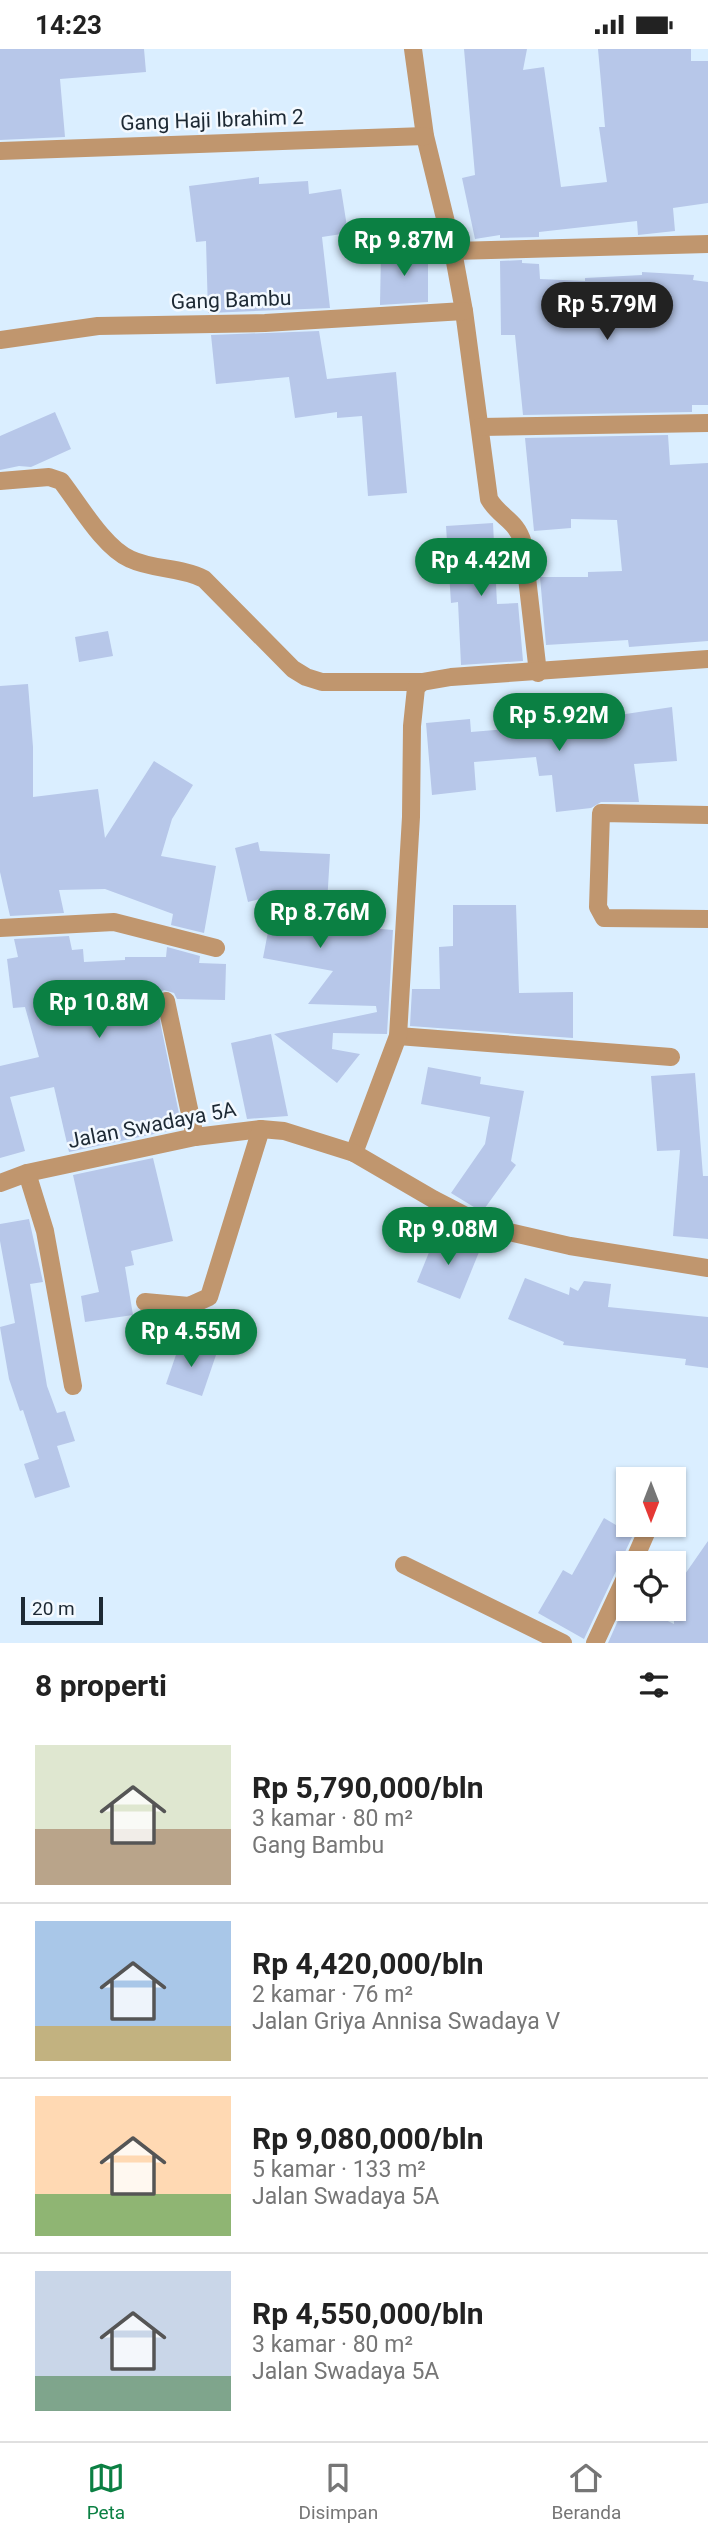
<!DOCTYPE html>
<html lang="id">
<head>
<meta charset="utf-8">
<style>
	body { margin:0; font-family:Roboto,sans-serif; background:#f6f6f6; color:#222; height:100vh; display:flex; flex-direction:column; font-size:26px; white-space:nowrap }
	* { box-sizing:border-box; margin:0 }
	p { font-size:23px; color:#767676 }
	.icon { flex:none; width:38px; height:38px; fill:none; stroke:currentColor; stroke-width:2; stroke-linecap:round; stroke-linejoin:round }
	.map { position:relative; height:1594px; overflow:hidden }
	.drawer { display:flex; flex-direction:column; background:#fff; flex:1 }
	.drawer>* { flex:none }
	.needle { width:46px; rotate:180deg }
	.fabs { position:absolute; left:616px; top:1418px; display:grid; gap:14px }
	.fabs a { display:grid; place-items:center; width:70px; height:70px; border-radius:0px; background:#fff; box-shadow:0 2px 5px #0004; font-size:35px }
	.scale { position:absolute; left:21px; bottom:18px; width:82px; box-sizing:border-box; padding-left:7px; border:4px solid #1d2934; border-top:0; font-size:19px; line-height:24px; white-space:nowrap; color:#1d2934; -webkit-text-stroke:5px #f3f9ff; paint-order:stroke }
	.price { position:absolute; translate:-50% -60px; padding:0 16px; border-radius:24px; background:#0b8043; color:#fff; font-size:23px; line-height:46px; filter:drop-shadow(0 2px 4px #0008) }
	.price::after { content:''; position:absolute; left:50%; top:42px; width:21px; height:16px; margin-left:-10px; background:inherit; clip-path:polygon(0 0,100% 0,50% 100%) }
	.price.selected { background:#222; color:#fff }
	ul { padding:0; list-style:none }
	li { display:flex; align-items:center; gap:21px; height:175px; padding:0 35px }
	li+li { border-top:2px solid #e0e0e0 }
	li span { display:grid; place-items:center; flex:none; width:196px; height:140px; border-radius:0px; color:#555 }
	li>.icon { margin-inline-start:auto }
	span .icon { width:84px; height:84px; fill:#fffc; stroke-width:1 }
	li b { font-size:30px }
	h2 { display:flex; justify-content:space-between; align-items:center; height:84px; padding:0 35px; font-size:30px }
	.status { display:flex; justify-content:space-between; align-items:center; height:49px; padding:0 35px; background:#fff; direction:ltr }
	.status svg { height:19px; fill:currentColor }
	.tab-bar { display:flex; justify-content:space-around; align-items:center; height:98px; border-top:2px solid #e0e0e0; background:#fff; font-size:19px; color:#767676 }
	.tab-bar a { display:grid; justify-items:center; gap:4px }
	.tab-bar .selected { color:#0b8043 }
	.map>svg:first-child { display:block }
</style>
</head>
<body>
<div class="status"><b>14:23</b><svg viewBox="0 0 49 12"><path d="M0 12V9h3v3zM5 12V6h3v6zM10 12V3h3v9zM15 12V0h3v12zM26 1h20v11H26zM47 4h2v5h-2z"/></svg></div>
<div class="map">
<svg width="708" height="1594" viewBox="0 0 708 1594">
	<rect width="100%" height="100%" fill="#daeeff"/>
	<g fill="#b7c7e9">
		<polygon points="0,0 144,0 146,23 60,30 65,88 0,91"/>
		<polygon points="464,0 527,0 523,21 544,18 561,138 607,133 599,78 605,78 598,0 691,0 691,12 708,12 708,154 673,159 675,182 638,186 637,172 539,183 539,188 500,189 500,186 475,190 462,129 475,126"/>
		<polygon points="259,128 259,135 308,132 309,145 341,140 348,184 322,188 330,259 208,264 206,192 196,193 189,137"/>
		<polygon points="381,203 428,203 428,253 380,256"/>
		<polygon points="522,211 522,214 539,215 540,230 585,232 585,229 642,226 642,223 694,226 693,231 708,233 708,356 692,356 692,363 523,366 515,286 501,286 500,212"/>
		<polygon points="319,282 327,330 396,323 407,444 368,447 362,367 337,369 337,363 295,369 289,328 216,335 211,286"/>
		<polygon points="55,363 71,400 31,418 19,417 0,421 0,387"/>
		<polygon points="668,386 670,416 708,414 708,592 629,598 628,591 546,596 540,528 588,528 588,523 622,522 617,471 571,470 571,479 534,482 525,389"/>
		<polygon points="493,474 497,555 518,554 523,612 461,616 458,553 451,554 446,477"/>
		<polygon points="108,582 113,607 79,613 75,588"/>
		<polygon points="28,635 33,698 33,748 98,740 105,789 154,712 193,736 172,770 161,807 216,817 204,884 171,876 173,865 105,840 59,841 64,864 10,867 0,823 0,637"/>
		<polygon points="672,658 677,712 634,715 639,753 601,753 591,759 556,763 552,726 539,727 536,708 474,713 476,741 432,746 426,674 470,670 471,683 533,678 531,667 585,660 586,671"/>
		<polygon points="258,793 260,802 330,805 326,871 345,874 345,877 393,881 387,985 333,984 332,1000 360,1005 337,1034 274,985 377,963 376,957 308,955 333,922 263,909 275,846 248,853 235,799"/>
		<polygon points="453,856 516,856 519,944 573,943 573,989 410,977 412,940 440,940 439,898 453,897"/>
		<polygon points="69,887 72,901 83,900 84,913 125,911 125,908 166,908 167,898 200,907 199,914 226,915 225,951 177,950 174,944 164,941 155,948 182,1079 69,1103 54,1038 10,1048 25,1102 0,1109 0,1017 39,1008 25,958 13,959 7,910 18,908 14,890"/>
		<polygon points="271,985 288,1067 247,1070 231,994"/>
		<polygon points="428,1018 481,1028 480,1035 524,1042 511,1112 516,1116 482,1163 451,1144 485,1095 490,1068 421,1055"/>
		<polygon points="695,1024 703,1127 708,1127 708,1190 673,1187 680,1101 657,1102 651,1027"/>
		<polygon points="153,1109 173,1192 131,1202 134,1216 125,1218 133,1266 85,1273 81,1247 99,1243 73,1126"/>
		<polygon points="29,1170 43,1233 30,1235 47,1337 57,1364 65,1362 75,1392 57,1397 70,1438 35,1449 24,1415 39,1410 23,1361 20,1362 9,1330 0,1278 15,1274 0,1192 0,1175"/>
		<polygon points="436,1186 479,1203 460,1250 417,1233"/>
		<polygon points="525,1229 569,1246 570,1238 578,1242 584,1232 611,1235 608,1258 708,1268 708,1319 685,1316 686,1310 563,1296 564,1293 508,1270"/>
		<polygon points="180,1294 216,1306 202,1347 166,1335"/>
		<polygon points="604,1469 633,1486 584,1590 538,1564 563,1521 572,1526"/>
		<polygon points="708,1492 708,1594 608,1594 628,1549 628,1559 641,1559 674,1575 674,1541"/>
	</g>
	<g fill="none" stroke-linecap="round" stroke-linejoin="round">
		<g stroke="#c0966e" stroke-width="18">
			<path d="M413,0l12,87 28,115 11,60 25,188c11,19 27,20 34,44l15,130"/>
			<polyline points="0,102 425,87"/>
			<polyline points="453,202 708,195"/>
			<polyline points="0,291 98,277 265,274 464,262"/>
			<polyline points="480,378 708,374"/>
			<path d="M0,432l49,-4 12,4c18,23 43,67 69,78 23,11 51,8 74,20l89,90 13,8 16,5h100l29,-5 257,-18"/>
			<polyline points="708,766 601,764 598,858 604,869 708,870"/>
			<polyline points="0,879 114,873 216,899"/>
			<polyline points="166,952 195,1088"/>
			<polyline points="398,987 671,1008"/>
			<polyline points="354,1104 398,987 411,768 412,677 416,639 422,633"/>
			<polyline points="27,1124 45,1182 73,1337"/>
			<polyline points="0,1134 27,1124 195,1088 261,1080 284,1082 354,1104 433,1150 487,1178 570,1197 708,1219"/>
			<polyline points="145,1253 189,1257 209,1248 261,1080"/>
			<polyline points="633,1514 650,1475"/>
			<polyline points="404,1516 563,1594"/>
			<polyline points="595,1594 628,1523"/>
		</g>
	</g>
	<g text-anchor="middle" stroke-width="5" stroke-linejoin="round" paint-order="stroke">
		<g font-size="21" fill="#1d2934" stroke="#f3f9ff">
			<text transform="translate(212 71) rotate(-2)" y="7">Gang Haji Ibrahim 2</text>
			<text transform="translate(231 251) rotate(-2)" y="7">Gang Bambu</text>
			<text transform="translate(152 1076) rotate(-11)" y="7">Jalan Swadaya 5A</text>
		</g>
	</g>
</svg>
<div class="fabs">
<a><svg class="needle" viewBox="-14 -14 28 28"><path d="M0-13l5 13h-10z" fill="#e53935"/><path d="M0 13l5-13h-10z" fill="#767676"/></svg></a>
<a><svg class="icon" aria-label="locate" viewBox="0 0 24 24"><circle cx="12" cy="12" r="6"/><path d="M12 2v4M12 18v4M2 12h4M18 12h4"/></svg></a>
</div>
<div class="scale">20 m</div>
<b class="price" style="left:404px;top:229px">Rp 9.87M</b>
<b class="price selected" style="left:607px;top:293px">Rp 5.79M</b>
<b class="price" style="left:481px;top:549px">Rp 4.42M</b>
<b class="price" style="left:559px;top:704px">Rp 5.92M</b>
<b class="price" style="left:320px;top:901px">Rp 8.76M</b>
<b class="price" style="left:99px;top:991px">Rp 10.8M</b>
<b class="price" style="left:448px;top:1218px">Rp 9.08M</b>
<b class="price" style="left:191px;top:1320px">Rp 4.55M</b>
</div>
<section class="drawer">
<h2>8 properti<svg class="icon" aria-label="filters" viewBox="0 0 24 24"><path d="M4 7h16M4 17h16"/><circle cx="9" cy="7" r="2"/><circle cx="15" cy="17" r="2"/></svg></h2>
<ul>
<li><span style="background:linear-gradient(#dfe7d0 60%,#b9a48a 0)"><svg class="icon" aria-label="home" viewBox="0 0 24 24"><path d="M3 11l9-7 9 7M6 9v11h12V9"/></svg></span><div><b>Rp 5,790,000/bln</b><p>3 kamar · 80 m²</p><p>Gang Bambu</p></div></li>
<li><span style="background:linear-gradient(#a9c7e8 75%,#c2b280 0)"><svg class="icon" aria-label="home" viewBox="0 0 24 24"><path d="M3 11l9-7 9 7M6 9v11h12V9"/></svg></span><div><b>Rp 4,420,000/bln</b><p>2 kamar · 76 m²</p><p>Jalan Griya Annisa Swadaya V</p></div></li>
<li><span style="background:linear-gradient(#ffd9b3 70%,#8fb573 0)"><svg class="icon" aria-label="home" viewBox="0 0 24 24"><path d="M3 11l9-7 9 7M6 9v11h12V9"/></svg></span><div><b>Rp 9,080,000/bln</b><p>5 kamar · 133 m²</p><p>Jalan Swadaya 5A</p></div></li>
<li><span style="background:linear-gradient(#c9d6e8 75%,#7fa58c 0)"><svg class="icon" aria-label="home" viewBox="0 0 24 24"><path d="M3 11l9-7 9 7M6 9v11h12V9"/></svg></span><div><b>Rp 4,550,000/bln</b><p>3 kamar · 80 m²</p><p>Jalan Swadaya 5A</p></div></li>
</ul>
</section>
<nav class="tab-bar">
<a class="selected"><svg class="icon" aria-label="map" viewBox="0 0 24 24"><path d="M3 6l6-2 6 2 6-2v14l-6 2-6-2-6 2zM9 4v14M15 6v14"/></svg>Peta</a>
<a><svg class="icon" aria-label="saved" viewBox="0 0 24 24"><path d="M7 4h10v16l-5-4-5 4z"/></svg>Disimpan</a>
<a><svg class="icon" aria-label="home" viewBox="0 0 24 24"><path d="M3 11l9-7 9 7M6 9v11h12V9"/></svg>Beranda</a>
</nav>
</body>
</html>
